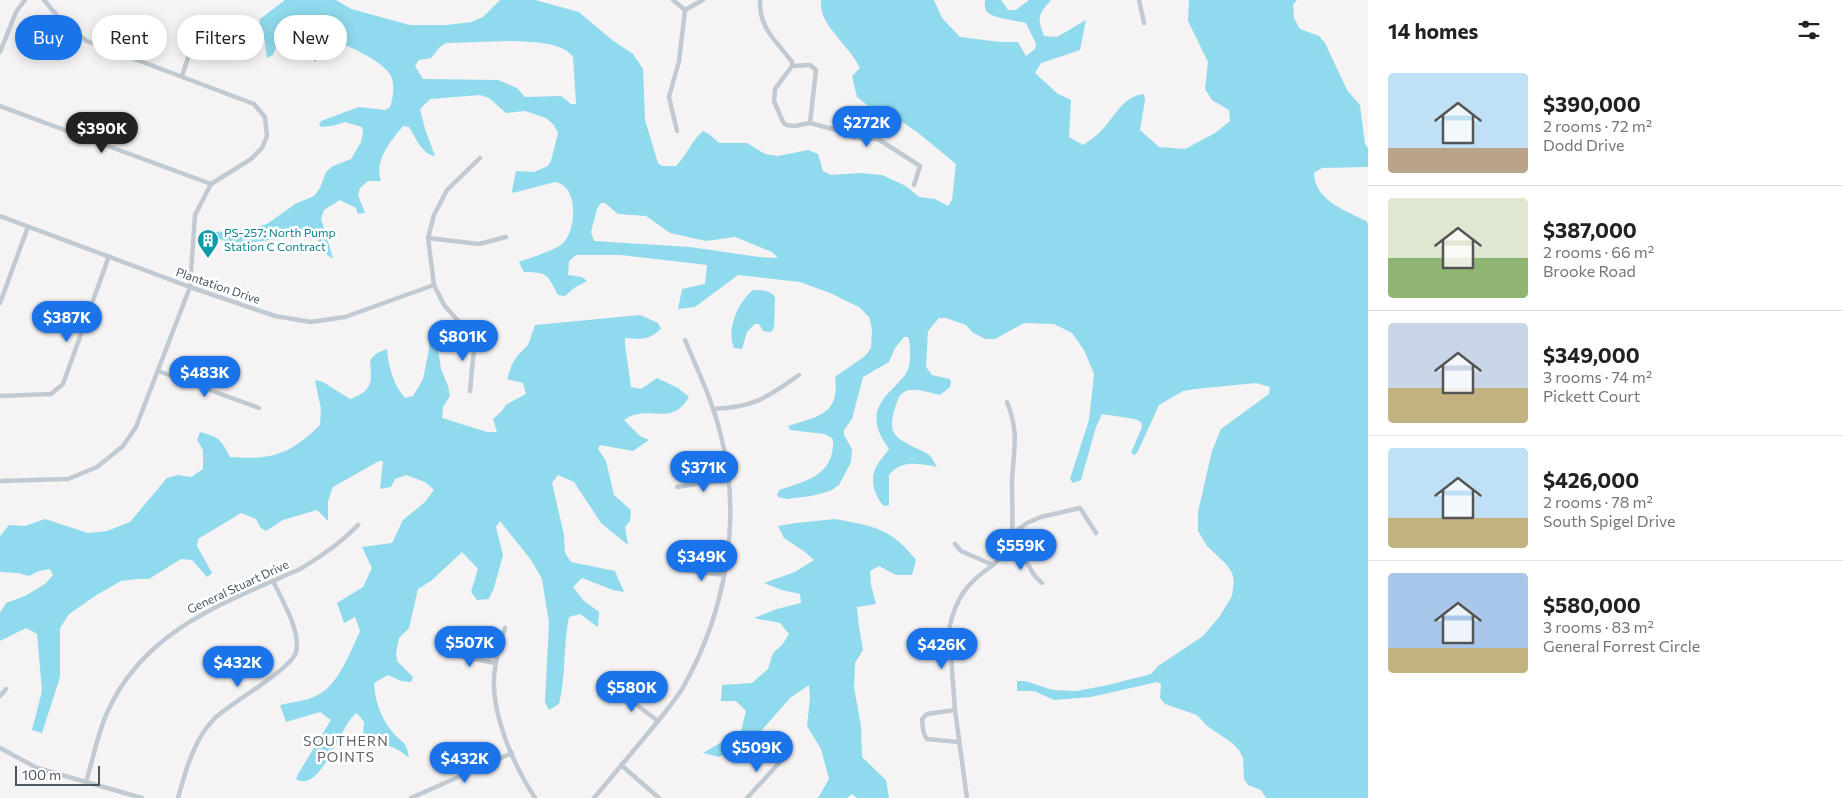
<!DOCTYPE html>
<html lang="en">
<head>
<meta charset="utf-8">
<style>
	body { margin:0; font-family:Commissioner,sans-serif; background:#f2f2f2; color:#222; height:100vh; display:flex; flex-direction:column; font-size:19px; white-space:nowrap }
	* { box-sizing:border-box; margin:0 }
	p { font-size:16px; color:#767676 }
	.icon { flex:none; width:28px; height:28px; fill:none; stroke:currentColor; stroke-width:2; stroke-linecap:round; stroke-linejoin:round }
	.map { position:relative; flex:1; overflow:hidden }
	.sheet { display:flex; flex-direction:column; background:#fff; width:475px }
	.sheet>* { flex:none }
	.guide { position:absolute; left:15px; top:15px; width:475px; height:45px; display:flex; gap:10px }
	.scale { position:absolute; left:15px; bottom:12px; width:85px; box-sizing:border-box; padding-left:5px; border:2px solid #4a5661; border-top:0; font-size:14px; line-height:18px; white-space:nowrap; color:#4a5661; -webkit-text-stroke:4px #fff; paint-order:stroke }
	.price { position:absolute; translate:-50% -42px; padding:0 11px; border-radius:18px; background:#1a73e8; color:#fff; font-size:16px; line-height:32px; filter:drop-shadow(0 1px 2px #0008) }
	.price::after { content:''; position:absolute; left:50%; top:30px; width:15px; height:11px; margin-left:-8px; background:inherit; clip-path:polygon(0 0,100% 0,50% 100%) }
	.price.on { background:#222; color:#fff }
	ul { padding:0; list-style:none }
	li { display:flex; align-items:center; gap:15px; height:125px; padding:0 20px }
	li+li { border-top:1px solid #e0e0e0 }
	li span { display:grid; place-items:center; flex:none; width:140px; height:100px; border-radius:5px; color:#555 }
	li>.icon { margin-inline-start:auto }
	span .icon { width:60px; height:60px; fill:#fffc; stroke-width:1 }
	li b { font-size:21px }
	h2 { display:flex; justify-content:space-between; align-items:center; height:60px; padding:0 20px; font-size:21px }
	.tag { padding:0 18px; border-radius:22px; background:#fff; box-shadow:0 2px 12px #0003; font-size:18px; line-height:45px }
	.tag.on { background:#1a73e8; color:#fff }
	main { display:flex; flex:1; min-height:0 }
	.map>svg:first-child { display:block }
</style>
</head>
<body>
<main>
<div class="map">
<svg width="1368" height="798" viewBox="0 0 1368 798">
	<rect width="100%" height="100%" fill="#f5f3f3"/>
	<g fill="#90daee" fill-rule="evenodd">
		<path d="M285,0h51l15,9 59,16h37l24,-3 12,-5 17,-17h35l44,12 33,28 21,14 10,15 2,51 13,43 4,3h14c11,-11 15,-25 27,-35l6,3 10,9h28l18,11 13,2 30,-6 10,4 5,17 8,4 29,-2 22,2 24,11 13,11 16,2 13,7 4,-6 4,-36 -39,-32 -25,-17 -21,-7 -14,-11 -5,-21 8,-8c-9,-19 -33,-38 -38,-56 -1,-3 -1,-8 -1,-12h113l8,18 18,19 40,5h18l8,14 9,-7 1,-5 -10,-21c-9,-2 -33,-5 -39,-11 -3,-4 -2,-8 -2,-12h16l7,10h8l13,-10h22c-13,15 -14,17 -7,36l13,1 29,-17 -6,30 -39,13 -6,10 23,21 13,6 -2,37 14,8c6,-4 12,-8 17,-13 14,-13 22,-36 44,-38l1,6 -5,30 19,17 26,2 30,-16 15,-12 -1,-11 -17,-10 -7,-11 3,-27 -20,-41 1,-21h108l-4,5 1,13 6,11 19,7 6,7 22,47 13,15 5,39 3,4v19l-46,1 -8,5c1,28 31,37 52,48l2,3v574h-102l-5,-8 -13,-5 -4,-6 -1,-21 -4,-8 -7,-7 -25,-17 -10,-11 -32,-11 -5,-6 1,-14 -4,-2 -66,15 -37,3 -20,-9h-17v-10h8l28,9 24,1 31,-6 43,-11 7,-8 45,-30 17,-20 12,-20 2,-15 -2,-8 -5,-8 -20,-19 -9,-15v-19l14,-61 9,-22 48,-35 1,-7 -14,-4 -61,6 -12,2 -24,14 -21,46 -3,4 -4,-2 11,-26 -1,-5 -6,-3 -33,-5 -6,13 -15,53 -8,3 -3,-4 19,-59 5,-46 -10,-24 -12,-17 -18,-9 -30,-1 -29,16h-10l-13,-7 -6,-7 -20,-7h-7l-11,13 -2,36 6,8 18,4 1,3 -1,5 -10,8c-15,-3 -37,-13 -43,7 -10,30 -6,34 21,47 4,2 10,4 13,8 2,2 4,7 6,10 -18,-3 -35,-8 -48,8v30l-5,1c-9,-9 -14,-24 -9,-37 3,-7 10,-14 14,-20 -5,-8 -11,-16 -12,-25 -4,-24 19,-35 30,-52 4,-7 4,-28 1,-35h-4l-9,11 -6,14 -26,15 -11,42 -8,11v5l8,14 -1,13 -12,23 -9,6 -19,5 -24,3 -9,-2 -1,-2 2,-5c20,-7 48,-12 53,-37 1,-6 2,-9 0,-15l-7,-4 -35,-4 -2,-4c30,-10 52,-11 47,-49l30,-21 6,-8 1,-19 -3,-12 -10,-10 -29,-14 -30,-11 -62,-7 -43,32 -17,2 4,-20 23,-5 2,-19 -86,-10h-45l-7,6 -1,14 14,2 5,4 -13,7 -9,8 -7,-1c-12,-22 -9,-22 -34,-23l-5,-10c11,-4 36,-12 43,-18 15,-13 17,-59 -7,-62l-42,11 -1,-2 4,-20 18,1 14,-6 3,-5 7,-28 -4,-8 -8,-7 -21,-7 -19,2 -17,-15 -9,-3 -50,4 -10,10 5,20 10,27c-13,-1 -20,-20 -26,-29l-6,-1c-12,15 -29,34 -22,55h-13l-8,7 -2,7 7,18 -7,1 -2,-6 -16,-8 -16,10 -3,9 12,39 -5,-2 -15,-24 -4,-2c-27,7 -70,21 -96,6l1,-4 24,-1 29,-7 28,-20 19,-8 6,-8 6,-16 7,-6 18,-7 10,-17 2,-10 -1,-5 -17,-5 -13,4 -11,1 -2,-2 2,-4 38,-14 26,3 5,-3c3,-7 5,-23 1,-31 -8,-15 -40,-29 -56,-35 -8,6 -13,17 -21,21v-11l5,-16 -7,-7 -15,-9 -12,6 -12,30 -6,3 -3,-22 -5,-10 1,-7zM511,41c18,1 51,0 62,16l3,47h-5l-10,-8 -36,1 -8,-9 -19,-8 -75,-1 -8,-13 4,-6 12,-2 9,-11 6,-4zM601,203h4l13,11 28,2 24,17 36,8 29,-4 37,15 6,6 -19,-1 -69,-10 -96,-6 -3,-9 6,-23z"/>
		<path d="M753,290c8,0 17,0 22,7l-1,31 -3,4 -8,-1 -4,-7h-4l-8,8 -5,17 -8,-1c-8,-18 4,-46 19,-58z"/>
		<path d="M640,315l18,8 3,6c-14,12 -19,10 -36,9v7l6,42 10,2 16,-11 21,10 11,9c-18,31 -41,6 -65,23l16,16 9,4 -16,11 -33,-6 -2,4 8,12 8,34 17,15 -1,11 -5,6 3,18 -27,-22 -27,-41 -16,-7 -6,8 12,52 1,18 6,9 44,9 9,21 -11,-2 -31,-12 -9,9 10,13 16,12 -1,15 -18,-13 -11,3c-6,29 -3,59 -10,87l-10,6 -4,-8 4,-79 -7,-44 -11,-19 -31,-39 -4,6 7,28 -9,33 -5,11 -12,1 -6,-8 7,-23 -16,-17 -31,29 -13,8 -9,39 -10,10 -3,15 1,8 16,16 -2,5 -10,-1 -13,-6 -14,8c1,17 6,33 17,47 10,14 15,8 18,28 -16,-15 -28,-12 -46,-21l1,-15 -7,-9c-16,8 -35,82 -61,66l2,-5 33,-54 -11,-8 -34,10 -6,-17c12,-3 27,-4 38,-10 20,-10 33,-44 42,-64l-5,-14 -11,6 -7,-20 26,-16 9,-19 -10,-21 30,-4 11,-23 22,-18 9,-12 -9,-8 -19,-7 -11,4 -4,8 -11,2 3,-28h-4l-46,26 -5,14v20l-11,-11 -34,10 -17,11 -6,-4 -4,-8 -15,-6 -43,26 -1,7 15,27 -5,4 -15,-17 -11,-1 -32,20h-12l-16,2 -23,13 -29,20 -9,14v49l-18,56 -10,-3 10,-39 -5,-57 -11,-6 -26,13v-28l6,-10 19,-7 20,-12 8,-9 -3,-6 -11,2 -10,5 -11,-3 -18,-1v-36l9,-11 16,1 20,-7 43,14 19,-2 23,-9 37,-44 11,-3 13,2 12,-8v-19l-6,-10 3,-8c20,5 21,8 30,25 42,3 59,-2 90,-32l1,-16 -6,-29 8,2 27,17c23,-8 22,-17 20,-39l7,-7 10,-4c1,17 7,37 18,49l8,-2 10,-17 6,-30v-13l7,-1 5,34 7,17 2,10 -7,11 -1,11 45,14h10l-4,-13 8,-7 6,-8 19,-10 -3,-11 -16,-4 5,-15 6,-9 10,-10 7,-20z"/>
		<path d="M835,519c38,7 56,9 81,41l-4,15h-16l-17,-9 -9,5 1,14 5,19 -19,3 2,20 4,23 -8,13 -1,24 7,39 1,31 24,23 3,18h-32l-5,-4 -5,4h-29l11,-19 -8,-30 -14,-23 3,-28 -1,-13 -19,13 -28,32 -19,14 -24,13 -16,-4 38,-22 5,-20 -10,-10h-15l1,-16 30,-2 16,-14 5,-16 9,-8 7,-11 -9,-11 -26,-5 23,-9 24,-6 -1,-9 -18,-4 -18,-7 31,-11 19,-12 -9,-8 -21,-14 -6,-12 18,-3z"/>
	</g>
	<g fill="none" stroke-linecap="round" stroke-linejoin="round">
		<g stroke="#c1cad2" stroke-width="4.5">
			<polyline points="673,0 685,10"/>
			<path d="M760,0c-1,29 16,40 32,62v4"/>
			<polyline points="1139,0 1144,23"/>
			<polyline points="685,10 703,0"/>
			<polyline points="0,52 16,12 25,0"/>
			<polyline points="792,66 775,89 774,101 783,122 786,125 795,126 810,123 836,130 854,138 878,139 920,166 914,185"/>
			<polyline points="792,66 810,65 816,70 810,123"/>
			<polyline points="182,76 194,40"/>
			<polyline points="0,106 211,184"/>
			<polyline points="677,131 669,97 679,61 685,10"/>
			<polyline points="0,216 190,287 275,316 311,322 345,317 434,285"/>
			<polyline points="428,238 479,244 506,237"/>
			<polyline points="0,303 28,227"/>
			<polyline points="158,371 259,408"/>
			<polyline points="470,391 474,349 468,332 444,305 434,285 428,238 434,215 447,190 480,158"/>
			<polyline points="0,396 51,394 63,384 109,256"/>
			<path d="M1007,402c13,32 6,48 5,81 0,17 1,34 0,51"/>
			<path d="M713,409c42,-2 53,-11 86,-34"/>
			<polyline points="0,481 68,479 97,467 123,446 136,427 190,287 195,215 211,184 251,159 262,148 267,136 265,117 254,104 87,41 64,24 44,0"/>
			<polyline points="677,487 728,479"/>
			<path d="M955,544l6,7 32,14c9,-9 18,-18 19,-31l15,-11 14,-6 39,-9 16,25"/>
			<polyline points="1009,546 1023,556 1034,575 1042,583"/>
			<polyline points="683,570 724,575"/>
			<path d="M505,628c-5,17 -10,32 -11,50 -2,38 20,88 41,120"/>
			<polyline points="448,654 495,663"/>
			<polyline points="617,690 658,721"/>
			<polyline points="0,696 6,689"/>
			<path d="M955,710l-28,4 -5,5c1,7 0,15 5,20l31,3"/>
			<polyline points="0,748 37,768 142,798"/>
			<polyline points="621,765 659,798"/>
			<path d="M86,782c7,-22 11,-47 21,-69 36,-83 117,-110 193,-144 22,-13 41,-26 58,-44"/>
			<path d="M178,798c8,-28 15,-57 36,-79 16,-16 78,-50 82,-67 5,-21 -14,-52 -23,-71"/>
			<polyline points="411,798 512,753"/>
			<path d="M594,798c17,-20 34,-41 51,-61 13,-16 26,-31 37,-48 44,-76 61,-172 38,-257 -8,-32 -22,-61 -35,-92"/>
			<polyline points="747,798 781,761"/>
			<path d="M967,798l-12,-88 -6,-81c7,-32 18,-46 44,-64"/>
		</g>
	</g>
	<defs>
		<g id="building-pin" transform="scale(1.125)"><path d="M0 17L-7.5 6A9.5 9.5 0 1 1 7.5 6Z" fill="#0f9aa8" stroke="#fff"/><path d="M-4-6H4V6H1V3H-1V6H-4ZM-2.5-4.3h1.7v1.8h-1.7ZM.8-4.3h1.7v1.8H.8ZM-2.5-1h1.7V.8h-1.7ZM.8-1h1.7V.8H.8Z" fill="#fff"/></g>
	</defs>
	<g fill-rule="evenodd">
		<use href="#building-pin" x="208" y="240"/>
	</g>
	<g text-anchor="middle" stroke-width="5" stroke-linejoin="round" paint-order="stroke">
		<g font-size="12" fill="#0d838f" stroke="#fff" text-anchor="start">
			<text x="224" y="237">PS-257: North Pump<tspan x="224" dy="14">Station C Contract</tspan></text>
		</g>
		<g font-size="12" fill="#4a5661" stroke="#fff">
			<text transform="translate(218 286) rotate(19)" y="4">Plantation Drive</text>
			<text transform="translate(238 587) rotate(-25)" y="4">General Stuart Drive</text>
		</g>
		<g font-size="14" letter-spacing="1" fill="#5f6368" stroke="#fff">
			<text x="346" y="746">SOUTHERN<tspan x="346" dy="16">POINTS</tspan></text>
		</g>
	</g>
</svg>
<div class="scale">100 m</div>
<b class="price" style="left:867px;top:148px">$272K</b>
<b class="price on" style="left:102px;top:154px">$390K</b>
<b class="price" style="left:67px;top:343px">$387K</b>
<b class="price" style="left:463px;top:362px">$801K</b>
<b class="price" style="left:205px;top:398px">$483K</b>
<b class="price" style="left:704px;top:493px">$371K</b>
<b class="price" style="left:1021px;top:571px">$559K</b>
<b class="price" style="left:702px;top:582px">$349K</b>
<b class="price" style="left:470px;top:668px">$507K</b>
<b class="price" style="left:942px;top:670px">$426K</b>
<b class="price" style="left:238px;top:688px">$432K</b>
<b class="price" style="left:632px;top:713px">$580K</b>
<b class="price" style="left:757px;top:773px">$509K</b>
<b class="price" style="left:465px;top:784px">$432K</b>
<div class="guide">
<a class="tag on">Buy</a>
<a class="tag">Rent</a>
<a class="tag">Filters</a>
<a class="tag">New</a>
</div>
</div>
<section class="sheet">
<h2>14 homes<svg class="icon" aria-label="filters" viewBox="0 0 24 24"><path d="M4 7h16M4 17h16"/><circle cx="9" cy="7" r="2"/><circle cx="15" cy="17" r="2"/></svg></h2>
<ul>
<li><span style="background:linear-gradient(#bfe0f5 75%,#b9a48a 0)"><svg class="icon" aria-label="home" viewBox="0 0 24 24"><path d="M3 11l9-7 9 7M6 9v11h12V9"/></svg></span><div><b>$390,000</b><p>2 rooms · 72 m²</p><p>Dodd Drive</p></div></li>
<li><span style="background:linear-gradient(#dfe7d0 60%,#8fb573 0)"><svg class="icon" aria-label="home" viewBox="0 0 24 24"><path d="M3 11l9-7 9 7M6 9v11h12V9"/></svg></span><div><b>$387,000</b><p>2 rooms · 66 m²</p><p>Brooke Road</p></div></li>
<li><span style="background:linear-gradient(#c9d6e8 65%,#c2b280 0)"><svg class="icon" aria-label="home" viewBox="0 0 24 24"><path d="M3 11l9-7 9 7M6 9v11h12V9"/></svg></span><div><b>$349,000</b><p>3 rooms · 74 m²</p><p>Pickett Court</p></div></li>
<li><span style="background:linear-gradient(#bfe0f5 70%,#c2b280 0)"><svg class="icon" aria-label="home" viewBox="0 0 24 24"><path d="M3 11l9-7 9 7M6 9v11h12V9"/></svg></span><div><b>$426,000</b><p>2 rooms · 78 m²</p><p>South Spigel Drive</p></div></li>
<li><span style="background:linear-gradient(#a9c7e8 75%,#c2b280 0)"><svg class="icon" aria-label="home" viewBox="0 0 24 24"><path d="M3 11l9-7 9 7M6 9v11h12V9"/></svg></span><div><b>$580,000</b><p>3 rooms · 83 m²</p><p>General Forrest Circle</p></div></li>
</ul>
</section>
</main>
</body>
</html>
